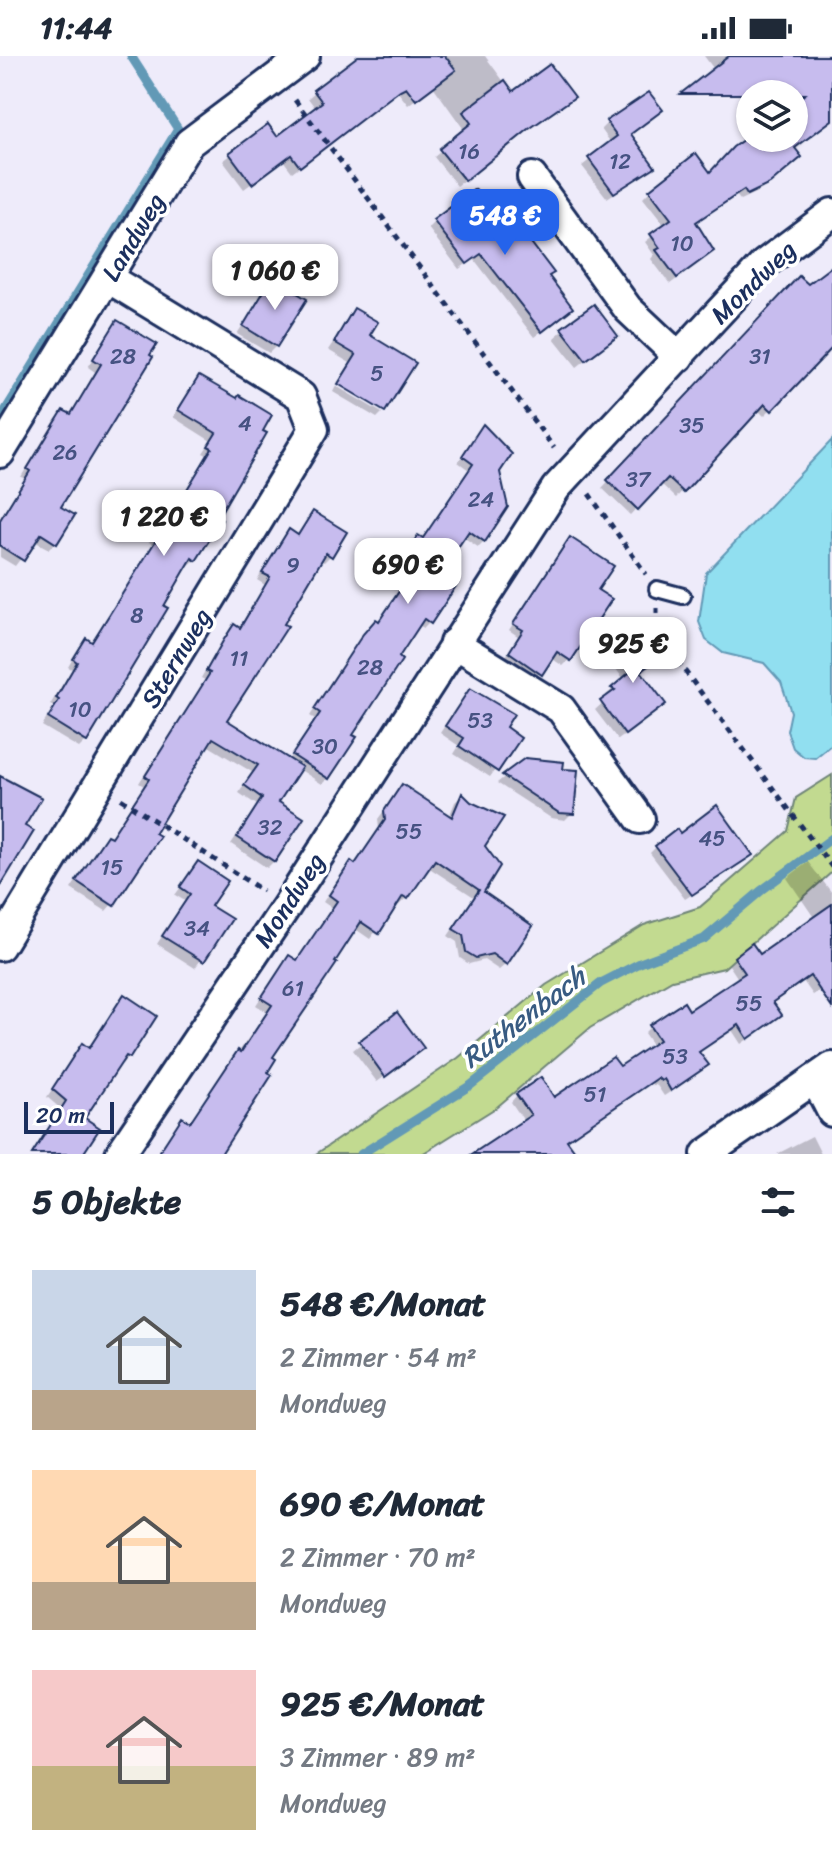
<!DOCTYPE html>
<html lang="de">
<head>
<meta charset="utf-8">
<style>
	body { margin:0; font-family:Sriracha,sans-serif; background:#f2f2f3; color:#1f2937; height:100vh; display:flex; flex-direction:column; font-size:30px; white-space:nowrap }
	* { box-sizing:border-box; margin:0 }
	p { font-size:26px; color:#747a83 }
	.icon { flex:none; width:44px; height:44px; fill:none; stroke:currentColor; stroke-width:2; stroke-linecap:round; stroke-linejoin:round }
	.map { position:relative; height:1098px; overflow:hidden }
	.panel { display:flex; flex-direction:column; background:#fff; flex:1 }
	.panel>* { flex:none }
	.tools { position:absolute; left:736px; top:24px; display:grid; gap:16px }
	.tools a { display:grid; place-items:center; width:72px; height:72px; border-radius:50%; background:#fff; box-shadow:0 2px 6px #0004; font-size:40px }
	.scale { position:absolute; left:24px; bottom:20px; width:90px; box-sizing:border-box; padding-left:8px; border:4px solid #1b2f5e; border-top:0; font-size:22px; line-height:28px; white-space:nowrap; color:#1b2f5e; -webkit-text-stroke:6px #fff; paint-order:stroke }
	.price { position:absolute; translate:-50% -68px; padding:0 18px; border-radius:16px; background:#fff; color:#222; font-size:26px; line-height:52px; filter:drop-shadow(0 2px 4px #0008) }
	.price::after { content:''; position:absolute; left:50%; top:48px; width:24px; height:18px; margin-left:-12px; background:inherit; clip-path:polygon(0 0,100% 0,50% 100%) }
	.price.active { background:#2563eb; color:#fff }
	ul { padding:0; list-style:none }
	li { display:flex; align-items:center; gap:24px; height:200px; padding:0 32px }
	li span { display:grid; place-items:center; flex:none; width:224px; height:160px; border-radius:0px; color:#555 }
	li>.icon { margin-inline-start:auto }
	span .icon { width:96px; height:96px; fill:#fffc; stroke-width:1 }
	li b { font-size:34px }
	h2 { display:flex; justify-content:space-between; align-items:center; height:96px; padding:0 32px; font-size:34px }
	.status { display:flex; justify-content:space-between; align-items:center; height:56px; padding:0 40px; background:#fff; direction:ltr }
	.status svg { height:22px; fill:currentColor }
	.map>svg:first-child { display:block }
</style>
</head>
<body>
<div class="status"><b>11:44</b><svg viewBox="0 0 49 12"><path d="M0 12V9h3v3zM5 12V6h3v6zM10 12V3h3v9zM15 12V0h3v12zM26 1h20v11H26zM47 4h2v5h-2z"/></svg></div>
<div class="map">
<svg width="832" height="1098" viewBox="0 0 832 1098">
	<rect width="100%" height="100%" fill="#eeebfa"/>
	<filter id="ink" filterUnits="userSpaceOnUse"><feTurbulence type="fractalNoise" baseFrequency=".0125" numOctaves="2"/><feDisplacementMap in="SourceGraphic" scale="16" xChannelSelector="R" yChannelSelector="G"/><feConvolveMatrix kernelMatrix="1 2 1 2 8 2 1 2 1" color-interpolation-filters="sRGB"/></filter>
	<g filter="url(#ink)">
		<polygon fill="#c2da90" stroke="#6e8477" stroke-width="2" points="832,719 832,816 724,912 672,924 590,972 497,1051 422,1098 316,1098 458,1002 546,929 644,869 700,851 788,775 796,742"/>
		<polygon fill="#91dff0" stroke="#6299b6" stroke-width="2" points="832,384 832,688 815,702 804,701 793,692 787,675 791,656 781,626 764,607 723,597 706,584 699,566 706,517"/>
		<g fill="#0003">
			<polygon points="365,0 485,0 513,38 572,41 457,130 434,101 465,75 433,30 408,49 398,36 292,116 283,104 244,133 223,105 267,71 276,82 316,53 308,42 315,36"/>
			<polygon points="704,0 832,0 832,64 793,93 792,107 761,134 740,144 736,139 695,167 705,202 670,228 651,203 654,199 645,186 665,170 643,142 650,135 710,118 750,81 794,82 794,38 750,38 750,50 732,25 726,29"/>
			<polygon points="607,67 629,79 646,117 607,142 582,110 611,87 601,73"/>
			<polygon points="435,165 496,165 547,221 564,258 534,281 474,203 459,213 428,172"/>
			<polygon points="799,223 832,254 832,291 764,360 757,353 676,442 660,427 630,459 602,432"/>
			<polygon points="272,224 276,290 269,297 237,278"/>
			<polygon points="355,254 367,280 385,354 338,326 350,307 328,294"/>
			<polygon points="118,267 58,451 56,486 49,493 34,485 15,510 0,501 0,462 25,423 21,421 56,363 63,356 69,360 95,316 88,311"/>
			<polygon points="563,274 616,280 577,311 554,282"/>
			<polygon points="199,323 237,344 215,461 195,504 188,510 186,509 86,685 79,692 42,670 54,651 50,649 72,613 68,611 79,592 86,585 91,588 153,489 149,486 173,447 181,441 207,399 203,397 211,385 173,361"/>
			<polygon points="336,330 382,357 377,362 333,336"/>
			<polygon points="483,371 498,415 484,485 478,491 463,481 439,516 430,566 424,572 418,569 350,679 328,722 322,728 299,713 276,746 274,805 267,812 231,788 257,749 239,737 252,716 207,689 112,848 106,855 71,833 100,788 107,781 110,783 144,730 139,727 205,624 201,622 217,594 227,578 234,571 238,573 265,529 257,524 282,483 289,476 297,480 313,458 331,499 324,506 320,504 224,664 288,705 315,663 310,660 358,587 378,567 414,513 400,505 418,481 422,484 469,414 458,406"/>
			<polygon points="570,483 595,534 569,604 563,610 551,602 535,623 504,603 519,581 509,574"/>
			<polygon points="613,592 648,610 639,616 657,655 618,684 595,654 609,641 606,639 624,624 606,599"/>
			<polygon points="464,641 518,682 490,721 454,698 459,690 440,677"/>
			<polygon points="525,704 572,757 565,764 551,762 497,727"/>
			<polygon points="402,730 449,761 455,746 462,740 483,790 481,837 506,908 499,914 484,904 469,908 460,902 457,886 448,880 474,841 428,811 406,842 399,849 396,847 370,883 354,872 270,1001 218,1098 158,1098 176,1071 188,1068 267,956 256,949 283,908 290,901 296,906 332,852 323,846 344,814 351,808 354,810 379,773 378,763"/>
			<polygon points="680,780 744,805 685,843 650,797 656,791"/>
			<polygon points="808,806 832,837 832,926 813,939 803,925 772,947 780,959 773,965 741,988 732,974 698,997 706,1009 700,1016 664,1040 656,1028 653,1030 651,1026 566,1085 563,1098 478,1098 524,1065 511,1046 517,1039 553,1044 619,1013 653,990 644,977 650,971 689,957 739,924 729,909 736,903 759,901 815,863 787,822"/>
			<polygon points="198,808 208,850 229,864 195,912 157,888 185,845 175,839"/>
			<polygon points="124,941 128,1001 122,1008 119,1006 82,1063 80,1098 31,1098 61,1053 47,1041 76,997 82,990 87,993"/>
			<polygon points="397,959 414,999 377,1026 353,994"/>
			<polygon points="812,1080 821,1098 777,1098"/>
		</g>
		<g fill="none" stroke-linecap="round" stroke-linejoin="round">
			<g stroke="#6299b6" stroke-width="9">
				<polyline points="0,363 178,73 131,0"/>
				<polyline points="361,1098 471,1029 601,927 640,907 704,883 762,834 832,782"/>
			</g>
		</g>
		<g fill="#c7bcee" stroke="#1b2f5e" stroke-width="2">
			<polygon points="358,0 445,0 456,14 416,44 406,31 400,34 300,111 291,99 252,128 229,97 268,68 277,80 322,46 313,34"/>
			<polygon points="729,0 832,0 832,64 795,92 802,101 770,128 747,139 744,134 696,166 714,195 677,222 656,194 660,192 650,178 671,163 649,134 696,97 710,116 733,91 750,79 750,82 794,82 794,46 805,38 680,38"/>
			<polygon points="550,8 575,41 529,73 465,125 439,93 471,67 463,56 505,24 513,35"/>
			<polygon points="649,36 663,54 631,78 655,111 614,137 588,102 617,80 606,65"/>
			<polygon points="475,133 497,162 500,159 519,184 526,180 554,217 549,220 573,252 542,276 481,198 467,208 433,164"/>
			<polygon points="832,210 832,292 772,355 765,348 684,437 668,422 638,454 607,424 799,220 808,228"/>
			<polygon points="272,222 307,243 277,291 243,270"/>
			<polygon points="594,248 618,280 586,304 561,272"/>
			<polygon points="354,252 378,266 370,279 416,307 385,356 338,328 356,299 334,286"/>
			<polygon points="117,264 157,288 150,299 153,301 61,451 75,459 57,488 41,478 24,505 0,490 0,464 30,415 27,413 63,354 71,358 101,308 93,303"/>
			<polygon points="199,320 237,342 239,339 272,359 263,375 267,377 218,461 222,464 196,505 192,502 164,550 168,552 87,686 48,662 59,644 56,642 77,606 73,603 86,582 92,586 158,481 154,479 179,438 183,440 212,392 208,390 216,377 178,354"/>
			<polygon points="483,368 512,398 500,416 508,451 485,486 469,475 442,515 458,527 431,568 424,563 399,601 402,604 353,679 357,681 329,723 292,699 320,657 314,653 363,578 376,563 379,565 418,507 405,499 418,479 423,482 473,408 462,400"/>
			<polygon points="313,455 347,476 332,501 326,497 284,568 288,570 227,664 302,711 279,746 304,762 275,806 237,781 262,742 244,729 258,709 213,682 155,777 160,780 114,850 76,825 107,779 111,781 149,723 145,720 210,617 206,615 223,585 234,568 240,572 270,521 262,517 289,473 298,479"/>
			<polygon points="570,481 614,510 598,534 612,543 571,605 557,596 542,619 509,596 523,574 513,568"/>
			<polygon points="635,573 658,603 641,615 666,648 625,679 600,645 615,634 611,632 630,616 611,591"/>
			<polygon points="470,632 514,658 506,671 521,682 498,716 459,690 464,682 445,670"/>
			<polygon points="525,702 564,706 563,713 578,714 574,758 559,757 502,719"/>
			<polygon points="0,720 42,742 25,770 34,775 0,831"/>
			<polygon points="402,728 452,761 462,737 471,746 504,761 485,790 500,810 484,836 533,870 507,909 492,898 476,902 466,896 463,879 453,873 479,834 435,804 408,843 403,840 379,878 361,866 335,906 337,907 273,1001 276,1003 268,1016 272,1019 221,1098 158,1098 182,1061 190,1066 238,994 241,996 272,949 261,942 289,899 297,904 337,845 329,839 351,805 355,808 385,764 384,755"/>
			<polygon points="717,749 753,799 692,839 655,790 677,773 680,777"/>
			<polygon points="198,805 228,825 211,850 232,863 204,906 162,880 190,838 180,831"/>
			<polygon points="832,848 832,952 810,920 773,946 782,959 748,983 739,969 699,996 709,1009 671,1035 664,1023 661,1025 658,1022 567,1084 577,1098 472,1098 531,1059 516,1038 541,1021 554,1041 613,1001 620,1010 659,984 649,969 684,946 689,954 745,917 734,901 752,887 760,898"/>
			<polygon points="124,938 157,960 130,1002 126,1000 85,1062 100,1072 83,1098 32,1098 66,1045 52,1033 82,987 89,992"/>
			<polygon points="397,956 424,992 385,1021 359,985"/>
		</g>
		<g fill="none" stroke-linecap="round" stroke-linejoin="round">
			<g stroke="#1b2f5e" stroke-width="20">
				<polyline id="lane" points="657,533 683,540"/>
			</g>
			<g stroke="#1b2f5e" stroke-width="34">
				<g id="street">
					<polyline points="532,121 628,253 679,301"/>
					<polyline points="0,397 189,87 305,0"/>
					<polyline points="454,587 561,653 640,763"/>
					<polyline points="0,890 314,373 301,340 108,222"/>
					<polyline points="815,1023 832,1056"/>
					<polyline points="120,1098 286,851 556,432 764,208 832,157"/>
					<polyline points="706,1098 832,1011"/>
				</g>
			</g>
			<g stroke="#1b2f5e" stroke-width="5" stroke-dasharray="6 6" stroke-linecap="butt">
				<polyline points="295,44 554,392"/>
				<polyline points="589,438 646,518"/>
				<polyline points="657,552 657,578 832,811"/>
				<polyline points="121,743 263,835"/>
			</g>
			<use href="#lane" stroke="#fff" stroke-width="14"/>
			<use href="#street" stroke="#fff" stroke-width="28"/>
		</g>
	</g>
	<g text-anchor="middle" stroke-width="7" stroke-linejoin="round" paint-order="stroke">
		<g font-size="22" fill="#465282">
			<text x="469" y="103">16</text>
			<text x="620" y="113">12</text>
			<text x="682" y="195">10</text>
			<text x="123" y="308">28</text>
			<text x="760" y="308">31</text>
			<text x="377" y="325">5</text>
			<text x="245" y="375">4</text>
			<text x="692" y="377">35</text>
			<text x="65" y="404">26</text>
			<text x="638" y="431">37</text>
			<text x="481" y="451">24</text>
			<text x="293" y="517">9</text>
			<text x="137" y="567">8</text>
			<text x="239" y="610">11</text>
			<text x="370" y="619">28</text>
			<text x="80" y="661">10</text>
			<text x="480" y="672">53</text>
			<text x="325" y="698">30</text>
			<text x="270" y="779">32</text>
			<text x="409" y="783">55</text>
			<text x="712" y="790">45</text>
			<text x="112" y="819">15</text>
			<text x="197" y="880">34</text>
			<text x="293" y="940">61</text>
			<text x="749" y="955">55</text>
			<text x="675" y="1008">53</text>
			<text x="595" y="1046">51</text>
		</g>
		<g font-size="26" fill="#1b2f5e" stroke="#fff">
			<text transform="translate(133 181) rotate(-59)" y="9">Landweg</text>
			<text transform="translate(753 226) rotate(-44)" y="9">Mondweg</text>
			<text transform="translate(176 602) rotate(-59)" y="9">Sternweg</text>
			<text transform="translate(289 844) rotate(-57)" y="9">Mondweg</text>
		</g>
		<g font-size="28" font-style="italic" fill="#385b82" stroke="#fff">
			<text transform="translate(523 961) rotate(-37)" y="10">Ruthenbach</text>
		</g>
	</g>
</svg>
<div class="tools">
<a><svg class="icon" aria-label="layers" viewBox="0 0 24 24"><path d="M12 4l9 5-9 5-9-5zM3 14l9 5 9-5"/></svg></a>
</div>
<div class="scale">20 m</div>
<b class="price active" style="left:505px;top:201px">548 €</b>
<b class="price" style="left:275px;top:256px">1 060 €</b>
<b class="price" style="left:164px;top:502px">1 220 €</b>
<b class="price" style="left:408px;top:550px">690 €</b>
<b class="price" style="left:633px;top:629px">925 €</b>
</div>
<section class="panel">
<h2>5 Objekte<svg class="icon" aria-label="filters" viewBox="0 0 24 24"><path d="M4 7h16M4 17h16"/><circle cx="9" cy="7" r="2"/><circle cx="15" cy="17" r="2"/></svg></h2>
<ul>
<li><span style="background:linear-gradient(#c9d6e8 75%,#b9a48a 0)"><svg class="icon" aria-label="home" viewBox="0 0 24 24"><path d="M3 11l9-7 9 7M6 9v11h12V9"/></svg></span><div><b>548 €/Monat</b><p>2 Zimmer · 54 m²</p><p>Mondweg</p></div></li>
<li><span style="background:linear-gradient(#ffd9b3 70%,#b9a48a 0)"><svg class="icon" aria-label="home" viewBox="0 0 24 24"><path d="M3 11l9-7 9 7M6 9v11h12V9"/></svg></span><div><b>690 €/Monat</b><p>2 Zimmer · 70 m²</p><p>Mondweg</p></div></li>
<li><span style="background:linear-gradient(#f6c9c9 60%,#c2b280 0)"><svg class="icon" aria-label="home" viewBox="0 0 24 24"><path d="M3 11l9-7 9 7M6 9v11h12V9"/></svg></span><div><b>925 €/Monat</b><p>3 Zimmer · 89 m²</p><p>Mondweg</p></div></li>
</ul>
</section>
</body>
</html>
